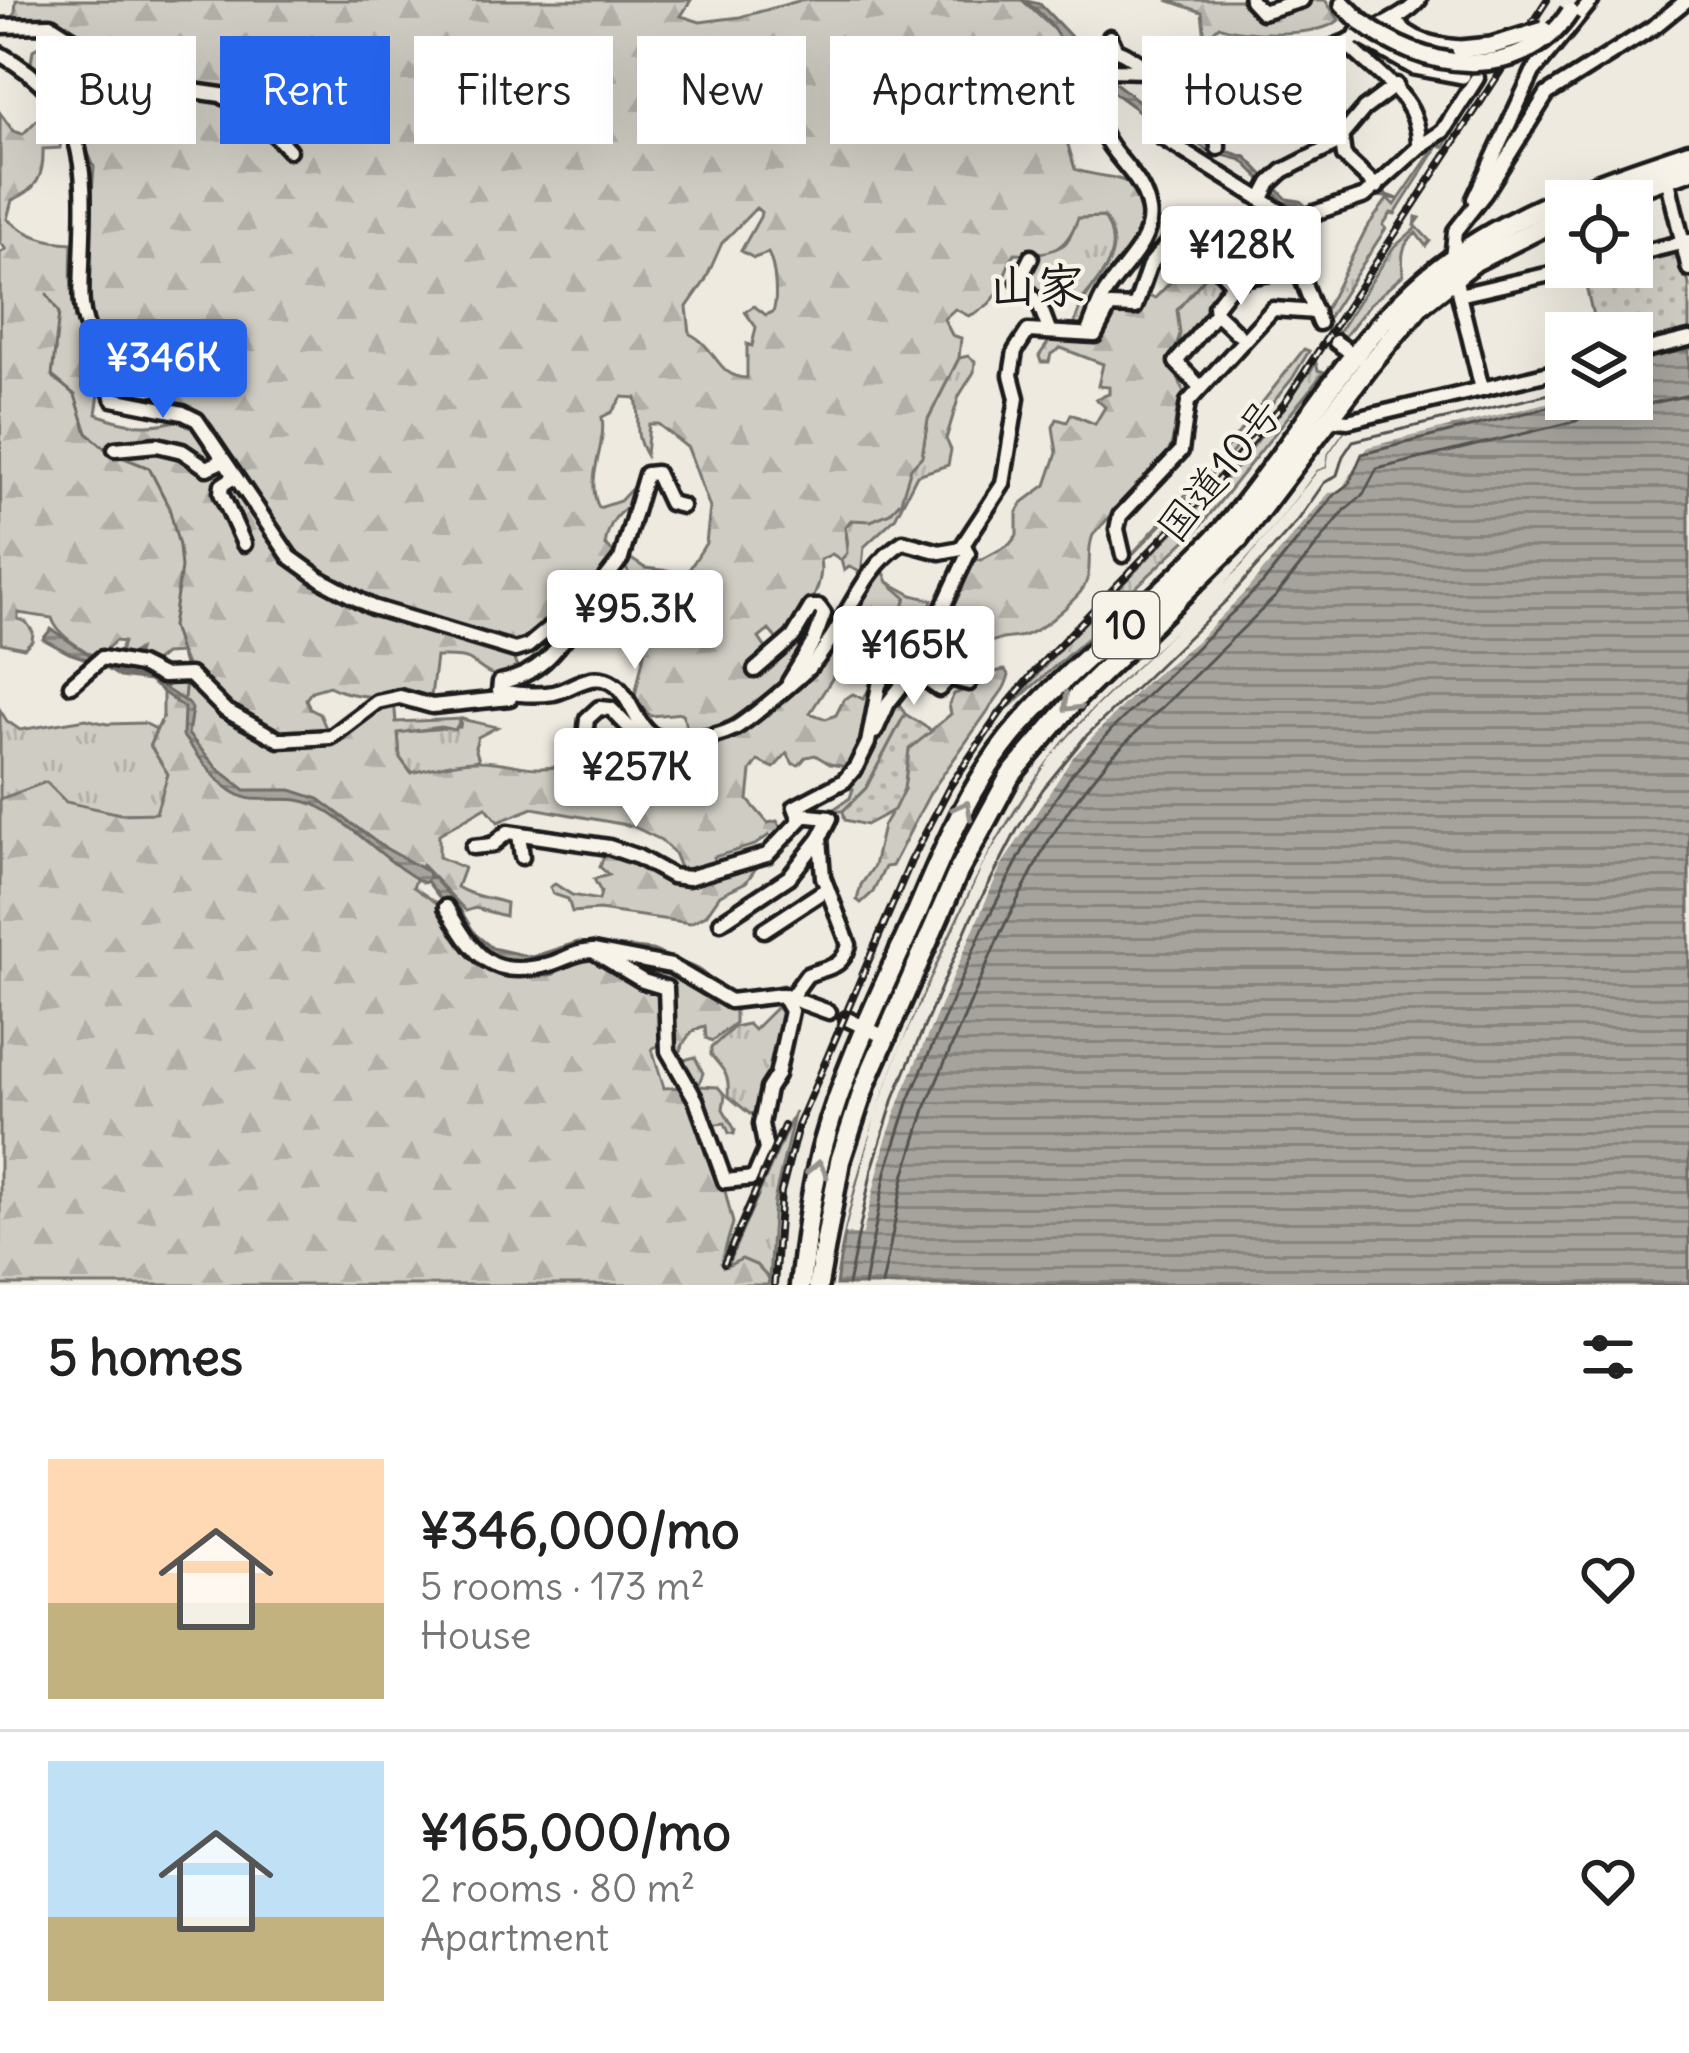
<!DOCTYPE html>
<html lang="en">
<head>
<meta charset="utf-8">
<style>
	body { margin:0; font-family:Delius,"Klee One",sans-serif; background:#f2f2f2; color:#222; height:100vh; display:flex; flex-direction:column; font-size:45px; white-space:nowrap }
	* { box-sizing:border-box; margin:0 }
	p { font-size:39px; color:#767676 }
	.icon { flex:none; width:66px; height:66px; fill:none; stroke:currentColor; stroke-width:2; stroke-linecap:round; stroke-linejoin:round }
	.map { position:relative; height:1285px; overflow:hidden }
	.side { display:flex; flex-direction:column; background:#fff; flex:1 }
	.side>* { flex:none }
	.banner { position:absolute; left:36px; top:36px; width:1617px; height:108px; display:flex; gap:24px }
	.buttons { position:absolute; left:1545px; top:180px; display:grid; gap:24px }
	.buttons a { display:grid; place-items:center; width:108px; height:108px; border-radius:0px; background:#fff; box-shadow:0 12px 48px #0002; font-size:60px }
	.price { position:absolute; translate:-50% -102px; padding:0 27px; border-radius:12px; background:#fff; color:#222; font-size:39px; line-height:78px; filter:drop-shadow(0 3px 6px #0008) }
	.price::after { content:''; position:absolute; left:50%; top:72px; width:36px; height:27px; margin-left:-18px; background:inherit; clip-path:polygon(0 0,100% 0,50% 100%) }
	.price.current { background:#2563eb; color:#fff }
	ul { padding:0; list-style:none }
	li { display:flex; align-items:center; gap:36px; height:300px; padding:0 48px }
	li+li { border-top:3px solid #e0e0e0 }
	li span { display:grid; place-items:center; flex:none; width:336px; height:240px; border-radius:0px; color:#555 }
	li>.icon { margin-inline-start:auto }
	span .icon { width:144px; height:144px; fill:#fffc; stroke-width:1 }
	li b { font-size:51px }
	h2 { display:flex; justify-content:space-between; align-items:center; height:144px; padding:0 48px; font-size:51px }
	.chip { padding:0 42px; border-radius:0px; background:#fff; box-shadow:0 12px 48px #0002; font-size:42px; line-height:108px }
	.chip.current { background:#2563eb; color:#fff }
	.map>svg:first-child { display:block }
</style>
</head>
<body>
<div class="map">
<svg width="1689" height="1285" viewBox="0 0 1689 1285">
	<defs>
		<pattern id="grass-tufts" width="24" height="20" patternUnits="userSpaceOnUse" patternTransform="scale(3)"><rect width="24" height="20" fill="#cfccc3"/><path d="M3 7l-1-3M5 7V3M7 7l1-3M15 17l-1-3M17 17v-4M19 17l1-3" fill="none" stroke="#b1afa7"/></pattern>
		<pattern id="forest-firs" width="22" height="20" patternUnits="userSpaceOnUse" patternTransform="scale(3)"><rect width="22" height="20" fill="#cfccc3"/><path d="M5 1l3.5 6h-7zM16 11l3.5 6h-7z" fill="#b1afa7"/></pattern>
		<pattern id="park-dots" width="8" height="8" patternUnits="userSpaceOnUse" patternTransform="scale(3)"><rect width="8" height="8" fill="#cfccc3"/><path d="M2 2h.1M6 6h.1" fill="none" stroke="#b1afa7" stroke-width="1.8" stroke-linecap="round"/></pattern>
		<pattern id="water-rules" width="6" height="5" patternUnits="userSpaceOnUse" patternTransform="scale(3)"><rect width="6" height="5" fill="#a6a39d"/><path d="M0 2.5h6" fill="none" stroke="#86847f"/></pattern>
	</defs>
	<rect width="100%" height="100%" fill="#eeeae0"/>
	<filter id="ink" filterUnits="userSpaceOnUse"><feTurbulence type="fractalNoise" baseFrequency=".00833" numOctaves="2"/><feDisplacementMap in="SourceGraphic" scale="24" xChannelSelector="R" yChannelSelector="G"/><feConvolveMatrix kernelMatrix="1 2 1 2 8 2 1 2 1" color-interpolation-filters="sRGB"/></filter>
	<g filter="url(#ink)">
		<g fill="url(#grass-tufts)" stroke="#767470" stroke-width="3">
			<polygon points="1483,78 1486,80 1444,147 1439,145 1395,214 1391,213 1383,225 1386,228 1325,323 1325,310 1366,229 1388,198 1395,205"/>
			<path d="M1104,217c21,34 -1,58 -24,85l-46,-6 -11,-13 10,-30c31,-7 33,-2 45,-35z"/>
			<path d="M1416,217l4,1 -5,7 15,16 -4,5 -10,-13c-16,12 -14,25 -13,42l-34,30 -26,34 -7,-3 57,-88 22,-19z"/>
			<polygon points="1212,269 1226,288 1172,362 1178,340 1177,310"/>
			<polygon points="1304,349 1309,351 1292,379 1231,454 1124,563 1219,458"/>
			<path d="M968,356l7,5 -1,11 -15,24 -13,43 5,11 -3,15 -31,10 -22,43 -31,29 -4,39 -2,-15 -9,-4 -5,4 -3,-11c9,-11 7,-20 4,-33l77,-71 6,-37 31,-61z"/>
			<polygon points="1316,363 1318,370 1324,372 1199,528 1098,623 1093,633 1009,707 1064,644 1239,465"/>
			<polygon points="888,582 912,595 932,600 924,626 888,650 866,642 849,652 882,617 900,620 905,607"/>
			<polygon points="0,710 7,721 20,730 86,719 107,724 144,723 156,729 150,745 168,774 157,814 120,814 14,795 0,799"/>
			<polygon points="461,719 497,727 478,737 475,747 479,760 411,773 400,758 398,732 460,727"/>
			<path d="M779,1005l8,4 -25,102 -12,3 -22,-18c2,-21 -4,-26 -17,-41v-7l23,-21 14,-3 6,6z"/>
			<polygon points="795,1111 774,1201 769,1279 756,1265 727,1266"/>
		</g>
		<g fill="url(#forest-firs)" stroke="#767470" stroke-width="3" fill-rule="evenodd">
			<path d="M16,0h675l-10,16 19,6 40,-5 62,-17h220l40,37 16,35 18,13 -6,40 -19,2 -5,11 9,31c17,8 39,5 55,15 43,27 -26,112 -43,142l-13,2c6,-45 60,-62 30,-111l-26,1c-13,35 -27,36 -63,35 -18,29 -9,47 -46,63l-14,-7 -11,10 8,16 9,3 -2,20 -31,61 -6,37 -11,12 -10,33 -11,12 -19,8 -20,-1 -6,7 2,26 -6,7 -9,-6 -12,6c6,28 -20,64 -40,83l-11,-13 -10,8 8,12v7l46,-38v-11l8,10 -40,69 -49,39 -42,10 -8,-23 -31,3 -17,-16 15,-69 11,1 3,-22 -25,-20 -15,-27 5,-6 17,11 42,5 19,-30 4,-35 -22,-60 -30,-24h-9l-3,31c-14,-24 -5,-32 -10,-57l-14,-1 -10,15 -10,5c5,31 -18,61 -3,91l21,-7 18,-19 -1,18c-20,13 -28,21 -32,45l14,12 -36,46 -16,5 -46,33 -23,-1c-61,-21 -169,-39 -210,-94 -28,-36 -47,-83 -78,-117 -15,-16 -39,-16 -53,-35l11,-14 -4,-9 -53,-17 -21,-33 -2,-79 6,-75 -21,-50 -43,-48 3,-19 10,-6 2,-14 -31,-5zM756,208l5,4 -1,5 -19,34 13,7 14,-5c7,13 10,45 5,59l-7,3 -12,-9 -9,6 11,15 -4,19 -5,-2v34c-30,0 -31,-32 -57,-44l-3,-27 18,-26 17,-38z"/>
			<path d="M1167,0h81l25,14 38,-14h14l14,20c-18,17 -98,16 -120,6l-14,13 -3,-27z"/>
			<path d="M0,113l13,18 10,3 17,-17 10,-1 12,16 -2,16 -17,1c1,27 -6,41 -31,51l-5,19c20,16 38,23 65,24 -2,49 -2,79 32,118l-8,53c32,12 54,15 87,5l14,8 45,67 76,88 52,29 81,22 62,23 5,16c-29,9 -28,1 -49,-12 -8,-4 -23,-3 -33,-3l-6,47c-33,-10 -71,-2 -101,-18l-17,5 -6,8 4,10 10,5 9,21 -49,2 -42,-20 -49,-45 -8,-19 -17,1 -13,11 -16,-3 3,-12 -9,6 -10,-1 4,-13 -8,-1 -18,17c-16,-10 -39,-21 -45,-40l-34,-5v6l8,3 7,10 -1,9 -8,7 -23,-5 -1,-390 6,-4 -6,-6z"/>
			<path d="M1204,263l8,6 -35,41 3,24 -8,28 12,31c-12,17 -6,39 -15,58l-76,84c-9,21 4,41 -16,61 -13,14 -35,34 -54,40 -10,3 -28,1 -37,9 -2,3 -5,13 -6,17l-10,-11 -17,9c-28,-7 -46,17 -63,36l-6,-2 24,-53 14,-7 47,-76 12,2 29,-16 7,-9v-23l6,-10 23,-17 11,-32 -4,-26 4,-8 10,3 4,-8 24,10 10,-17 -9,-8 13,-5v-7l-11,-1 5,-22 -42,-16 -10,6 -2,8h-8l-2,-6 15,-22 37,3 21,-28 26,4 8,-17 9,2 30,-31 14,1z"/>
			<path d="M881,565l7,17 18,16 -7,22 -17,-3 -27,26 -45,70 16,6 10,-4 8,-16 9,-5 10,5 13,-21 -11,65 -12,25 -23,-4 -15,-9 -9,2 -7,8 -6,-1 -6,-11 -13,15 -16,-7 -7,10 -3,29 20,23 9,-2 6,10 -7,9 -7,-5 -14,10 -41,12 1,10 -32,8 -9,-22 -13,-13 -29,-14 -99,-18 -35,14 -12,-15 -47,27v23l25,11 -7,19c16,10 31,10 49,16l-1,13 -30,-8 -9,3 -44,-46 -9,22 30,20 28,47 70,22 13,-2 14,-15 23,-5 72,33 2,54 -13,8 12,39 23,-1 36,96 10,40 -12,40 6,3 15,-7 14,6 13,14 -1,6h-768v-486l46,-17 20,20 54,12 36,-1 12,-39 -18,-29 13,-29v-24l8,-13 11,-2 93,67 50,-4 43,-29 26,-11 2,22 65,-3 -6,11 -14,-3 -43,6 2,25 11,15c21,-4 46,-13 68,-12 38,0 54,16 97,0l8,29 7,11h10c8,-17 19,-29 30,-43h26l7,-17 65,-7 61,-47z"/>
			<path d="M1005,670l4,6 -5,12 -74,105 -38,73 -7,1 -12,25 -12,11 -4,-3 4,-15 13,-19 9,-40 21,-37 5,-40 42,-35 -2,-10 5,-10c19,-5 32,-23 51,-24z"/>
			<polygon points="897,700 905,714 866,788 843,811 831,811 850,798 853,789 843,788 888,709"/>
			<polygon points="605,852 614,852 687,887 701,883 705,877 758,865 746,882 720,895 706,915 690,923 599,910 572,912 568,899 553,894 550,887 555,884 572,895 599,900 601,892 594,879 609,875 600,867"/>
			<path d="M629,962l31,3 75,42v16l-23,18 -6,-3 -1,-12c-15,3 -23,17 -26,31l5,3 11,-3 8,16 -5,13 20,1 7,8 -2,14 12,21 -1,4 -5,-1 -4,-10 -17,2 -34,-66 -7,-72 -22,-7 -17,-13z"/>
		</g>
		<g fill="url(#park-dots)" stroke="#767470" stroke-width="3">
			<polygon points="1681,250 1689,285 1689,336 1632,350 1632,333 1597,333 1583,273 1632,267 1632,261"/>
			<polygon points="905,714 932,731 909,749 904,789 894,810 866,825 845,820 843,811 866,788"/>
		</g>
		<g fill="url(#water-rules)" stroke="#6f6d69" stroke-width="3">
			<path d="M1022,0l18,4 36,38 16,29 22,11 52,40 17,4 27,20 36,11 41,42 13,2 16,14 62,-24 20,8 -20,-3 -62,25 -18,-16 -13,-2 -43,-43 -34,-9 -25,-18 -22,-6 -58,-42 -15,-3c-28,-29 -26,-59 -66,-82z"/>
			<path d="M1689,349v936h-853c16,-113 55,-216 101,-321 37,-84 77,-165 138,-235 45,-50 98,-91 145,-139 36,-37 68,-78 98,-119l9,-3 2,-14 17,-24 220,-52v21h66v-37z"/>
			<path d="M51,629l66,44 33,6 39,25 3,5 -4,25 29,34 28,22h46l28,9 61,46 48,27 1,6 4,-1 23,26 19,31 17,14 40,9 46,-15 74,8 46,19 27,22 18,2 40,-8 50,20 -2,4 -47,-19 -54,9 -35,-23 -96,-26 -67,14 -44,-10 -13,-10 -48,-63 -3,2c-37,-20 -64,-51 -99,-73 -26,-16 -45,-9 -73,-11 -28,-3 -53,-42 -69,-63l1,-28 -35,-27 -29,-4 -22,-14 -29,-10 -26,-14z"/>
		</g>
		<polygon fill="#eeeae0" points="1566,378 1566,398 1368,447 1340,491 1329,493 1245,592 1198,640 1143,685 1073,757 1001,866 903,1092 885,1143 863,1233 861,1236 845,1233 875,1116 901,1046 984,863 1051,757 1093,710 1243,565 1318,471 1327,468 1329,454 1346,430"/>
		<g fill="none" stroke-linecap="round" stroke-linejoin="round">
			<g stroke="#535250" stroke-width="3">
				<polyline points="848,1285 872,1169 895,1095 970,920 1018,828 1043,789 1085,737 1228,599 1299,519 1324,483 1337,475 1343,456 1353,441 1566,390"/>
				<polyline points="864,1285 886,1172 909,1100 984,926 1031,835 1072,774 1112,729 1263,583 1333,496 1349,484 1362,454 1581,399"/>
				<polyline points="882,1285 904,1177 926,1106 1000,934 1046,845 1070,808 1109,759 1276,596 1345,510 1363,495 1377,469 1576,421 1607,399 1639,406 1689,395"/>
			</g>
			<g stroke="#6f6d69" stroke-width="3">
				<polyline points="47,294 59,313 52,376 75,395 87,433 108,451"/>
				<polyline points="117,455 149,468 169,507 179,546 181,568 172,626 186,671"/>
				<polyline points="184,699 186,679"/>
			</g>
			<g stroke="#1c1c1c" stroke-width="21">
				<g id="minor">
					<polyline points="1251,0 1262,12 1302,0"/>
					<polyline points="0,26 51,25 76,41 125,50 142,80 151,85 221,95 264,123 289,150"/>
					<path d="M1110,37l6,13c15,4 20,15 34,17"/>
					<path d="M0,54c93,52 85,119 82,211 -1,26 -3,49 10,73 20,35 49,19 69,40l-8,11 -38,-6 -5,8 3,8 70,14 14,7 93,137 32,23 50,27 143,43 13,-4 43,-36 9,1 -1,9c-23,31 -40,55 -79,62l-1,9c16,3 38,5 55,2 17,-4 33,-19 52,-13 23,7 26,42 46,55 19,11 63,3 81,-6 14,-7 74,-57 84,-70 30,-38 45,-91 86,-117l37,10 21,-4 42,-64 14,-86 -6,-23 4,-24 13,-20 67,4 15,-29 25,1 14,-41 19,-23 46,21 19,20 16,-7 49,-9 21,55"/>
					<polyline points="1215,78 1218,148"/>
					<polyline points="1419,147 1443,131 1477,78"/>
					<polyline points="1667,177 1689,269"/>
					<polyline points="1474,199 1533,72 1592,0"/>
					<polyline points="1261,200 1270,183 1283,171 1334,145 1364,109 1396,85"/>
					<path d="M1294,230l-11,-17 -125,-78c-9,-20 9,-43 28,-51 24,-10 56,-10 82,-16 33,-7 132,-43 151,-68"/>
					<polyline points="1632,255 1689,241"/>
					<polyline points="1031,257 1019,281 1040,306 1049,330"/>
					<polyline points="1581,267 1459,295 1452,259 1455,231 1485,193 1547,94 1655,26 1687,0"/>
					<path d="M1298,268l-4,-38 20,-17 51,-17 54,-49c2,-50 -41,-71 -71,-102l-8,3"/>
					<polyline points="1459,295 1482,389"/>
					<polyline points="1216,313 1238,334"/>
					<path d="M1090,327c5,-12 8,-23 15,-34 15,-24 49,-51 44,-82 -7,-48 -60,-60 -51,-116 1,-11 3,-17 11,-25l36,1 68,-18 53,10 57,29 17,35 4,29 33,31"/>
					<polyline points="1336,342 1358,358"/>
					<polyline points="1632,353 1689,339"/>
					<polyline points="1200,387 1176,362 1216,313 1215,307 1233,284"/>
					<polyline points="1328,419 1348,421 1566,369"/>
					<polyline points="115,449 157,445 182,451 207,468 222,461"/>
					<polyline points="234,477 222,485 221,493 244,544"/>
					<polyline points="1123,555 1117,529 1120,516 1181,451 1188,402 1273,309 1316,312"/>
					<polyline points="580,611 621,559 646,474 656,473 670,503 682,506"/>
					<polyline points="755,670 793,637 811,607 819,607 824,614 814,641 789,682"/>
					<polyline points="71,685 102,658 140,665 162,676 190,675 225,710 279,740 331,737 377,702 400,697 432,706 510,698"/>
					<polyline points="875,732 888,703 911,674 921,676 939,689 949,678 969,683"/>
					<path d="M582,763l5,-44 12,-11 12,1c11,10 22,28 39,26"/>
					<polyline points="519,834 522,857"/>
					<polyline points="473,847 492,845 508,832 609,847 638,857 672,876 688,878 767,855 806,814"/>
					<path d="M446,907c26,42 40,74 100,58 17,-4 29,-14 47,-14l78,15 59,35 52,-6 47,17"/>
					<polyline points="721,922 789,877 820,838"/>
					<polyline points="764,930 825,890"/>
					<polyline points="593,951 643,981 666,988 668,1051 696,1100 725,1181 754,1178 766,1150 761,1124 768,1089 777,1075 791,1011 782,995"/>
					<path d="M791,997l16,-22c21,-9 34,-5 42,-30l-26,-68 -3,-39 10,-20 -32,-3 -3,-8 49,-26 12,-14 12,-24 11,-58 27,-46 31,-19 31,-66 -4,-9"/>
					<polyline points="847,1019 885,1037"/>
				</g>
			</g>
			<g stroke="#1c1c1c" stroke-width="24">
				<g id="major">
					<polyline points="1343,4 1360,21"/>
					<path d="M1394,21c14,21 42,26 66,28"/>
					<polyline points="1358,34 1414,66 1462,75"/>
				</g>
			</g>
			<g stroke="#1c1c1c" stroke-width="27">
				<g id="highway">
					<polyline points="1600,201 1689,170"/>
					<path d="M800,1285c6,-48 11,-97 24,-143 22,-79 59,-153 92,-227 28,-66 56,-136 104,-190 62,-71 140,-125 203,-195 67,-77 116,-171 192,-241 75,-70 178,-104 274,-136"/>
					<polyline points="818,1285 840,1161 866,1082 958,872 1010,776 1078,696 1238,539 1368,367 1420,305 1475,261 1566,215"/>
				</g>
			</g>
			<use href="#minor" stroke="#f7f3e8" stroke-width="12"/>
			<use href="#major" stroke="#f7f3e8" stroke-width="15"/>
			<use href="#highway" stroke="#f7f3e8" stroke-width="18"/>
			<g stroke="#1c1c1c" stroke-width="8">
				<g id="rail">
					<polyline points="724,1264 784,1126"/>
					<polyline points="774,1285 781,1192 798,1126 911,861 950,786 1000,713 1042,663 1210,489 1284,404 1547,0"/>
				</g>
			</g>
			<use href="#rail" stroke="#f7f3e8" stroke-width="3" stroke-dasharray="9" stroke-linecap="butt"/>
			<g stroke="#1c1c1c" stroke-width="24" stroke-linecap="butt">
				<g id="major-bridge">
					<path d="M1360,21c59,48 161,66 210,-9"/>
					<polyline points="1460,49 1491,46 1544,30"/>
				</g>
			</g>
			<use href="#major-bridge" stroke="#f7f3e8" stroke-width="15"/>
		</g>
		<defs><path id="oneway-chevron" d="M-2-3.5L2.5 0L-2 3.5" fill="none" stroke-width="1.6" stroke-linecap="round" stroke-linejoin="round" transform="scale(3)"/></defs>
		<g stroke="#94928c">
			<use href="#oneway-chevron" transform="translate(1070 704) rotate(133)"/>
			<use href="#oneway-chevron" transform="translate(964 809) rotate(-62)"/>
			<use href="#oneway-chevron" transform="translate(818 1169) rotate(-78)"/>
		</g>
	</g>
	<g text-anchor="middle" stroke-width="9" stroke-linejoin="round" paint-order="stroke">
		<rect fill="#f7f3e8" stroke="#5e5c59" stroke-width="3" x="1093" y="592" width="66" height="66" rx="9"/>
		<g font-size="39" font-weight="bold" fill="#1c1c1c">
			<text x="1126" y="639">10</text>
		</g>
		<g font-size="42" fill="#1c1c1c" stroke="#f7f3e8">
			<text transform="translate(1219 470) rotate(-51)" y="15">国道10号</text>
		</g>
		<g font-size="48" font-weight="bold" fill="#1c1c1c" stroke="#f7f3e8">
			<text x="1037" y="302">山家</text>
		</g>
	</g>
</svg>
<div class="buttons">
<a><svg class="icon" aria-label="locate" viewBox="0 0 24 24"><circle cx="12" cy="12" r="6"/><path d="M12 2v4M12 18v4M2 12h4M18 12h4"/></svg></a>
<a><svg class="icon" aria-label="layers" viewBox="0 0 24 24"><path d="M12 4l9 5-9 5-9-5zM3 14l9 5 9-5"/></svg></a>
</div>
<b class="price" style="left:1241px;top:308px">¥128K</b>
<b class="price current" style="left:163px;top:421px">¥346K</b>
<b class="price" style="left:635px;top:672px">¥95.3K</b>
<b class="price" style="left:914px;top:708px">¥165K</b>
<b class="price" style="left:636px;top:830px">¥257K</b>
<div class="banner">
<a class="chip">Buy</a>
<a class="chip current">Rent</a>
<a class="chip">Filters</a>
<a class="chip">New</a>
<a class="chip">Apartment</a>
<a class="chip">House</a>
</div>
</div>
<section class="side">
<h2>5 homes<svg class="icon" aria-label="filters" viewBox="0 0 24 24"><path d="M4 7h16M4 17h16"/><circle cx="9" cy="7" r="2"/><circle cx="15" cy="17" r="2"/></svg></h2>
<ul>
<li><span style="background:linear-gradient(#ffd9b3 60%,#c2b280 0)"><svg class="icon" aria-label="home" viewBox="0 0 24 24"><path d="M3 11l9-7 9 7M6 9v11h12V9"/></svg></span><div><b>¥346,000/mo</b><p>5 rooms · 173 m²</p><p>House</p></div><svg class="icon" aria-label="heart" viewBox="0 0 24 24"><path d="M12 20l-8-8c-3-5 5-10 8-4 3-6 11-1 8 4z"/></svg></li>
<li><span style="background:linear-gradient(#bfe0f5 65%,#c2b280 0)"><svg class="icon" aria-label="home" viewBox="0 0 24 24"><path d="M3 11l9-7 9 7M6 9v11h12V9"/></svg></span><div><b>¥165,000/mo</b><p>2 rooms · 80 m²</p><p>Apartment</p></div><svg class="icon" aria-label="heart" viewBox="0 0 24 24"><path d="M12 20l-8-8c-3-5 5-10 8-4 3-6 11-1 8 4z"/></svg></li>
</ul>
</section>
</body>
</html>
